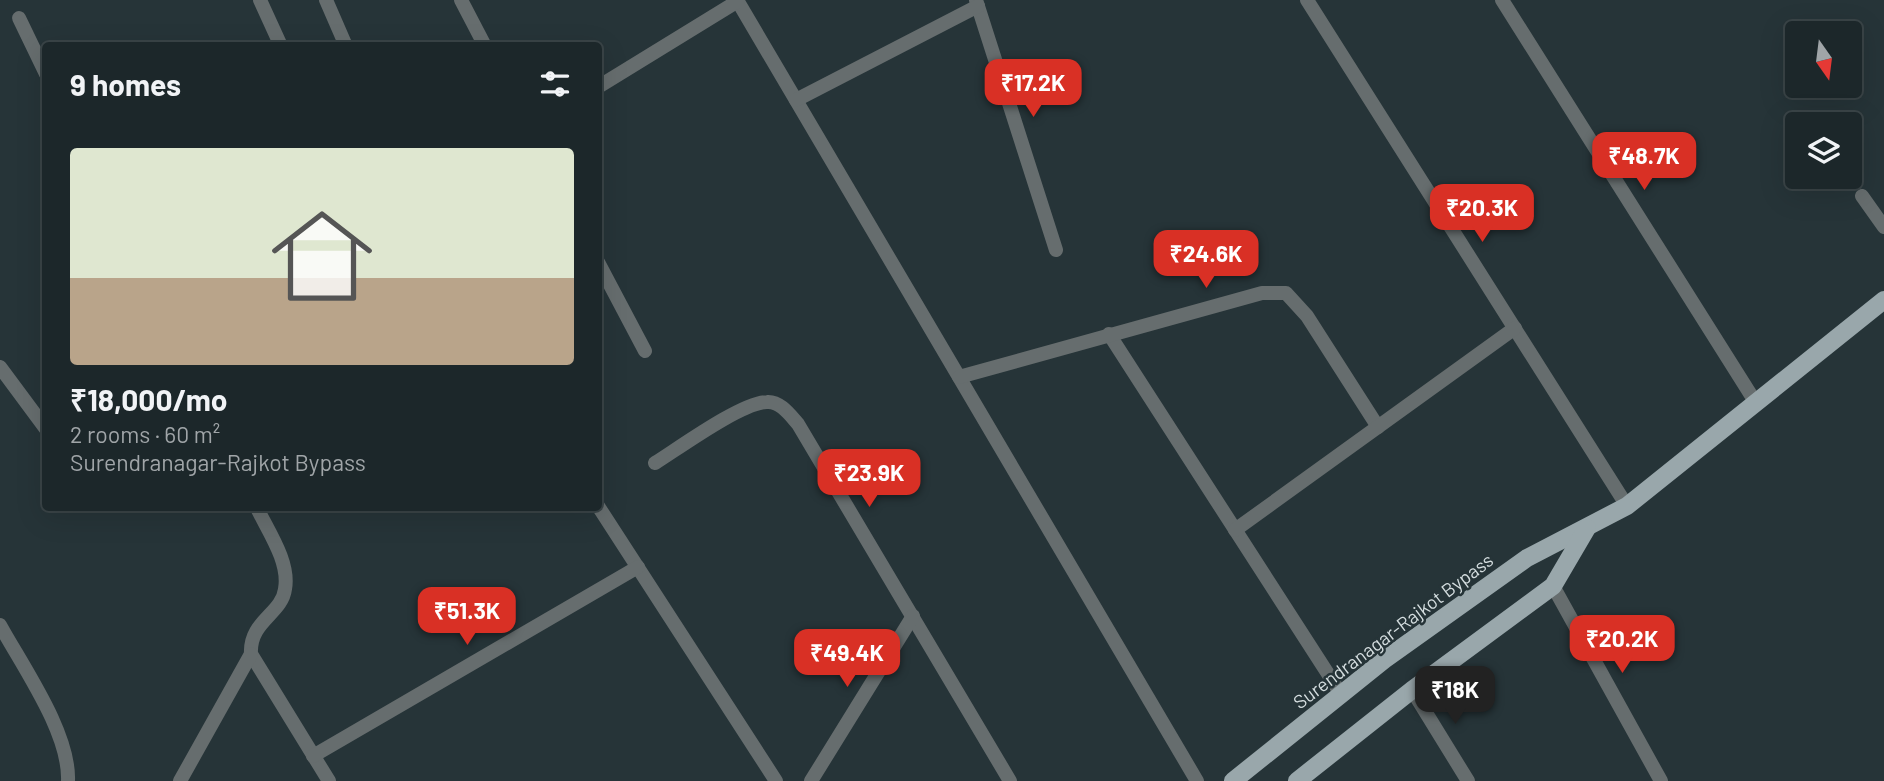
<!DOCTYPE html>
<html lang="en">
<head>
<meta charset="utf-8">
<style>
	body { margin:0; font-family:Barlow,sans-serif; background:#293336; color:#f1f3f6; height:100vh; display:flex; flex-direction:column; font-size:26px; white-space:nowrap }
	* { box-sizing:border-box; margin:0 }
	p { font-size:23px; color:#a0a5a8 }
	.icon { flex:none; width:38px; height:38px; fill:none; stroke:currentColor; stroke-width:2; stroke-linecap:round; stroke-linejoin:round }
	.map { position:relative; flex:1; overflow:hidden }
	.details { position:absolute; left:42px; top:42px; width:560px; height:469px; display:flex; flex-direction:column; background:#1c272a; border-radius:7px; box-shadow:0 7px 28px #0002,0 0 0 2px #3a4447 }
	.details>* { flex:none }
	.needle { width:46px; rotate:166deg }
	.controls { position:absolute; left:1785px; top:21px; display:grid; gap:14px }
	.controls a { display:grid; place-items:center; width:77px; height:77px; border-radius:7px; background:#1c272a; box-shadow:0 7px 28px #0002,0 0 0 2px #3a4447; font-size:35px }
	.price { position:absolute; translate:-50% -60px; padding:0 16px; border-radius:14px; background:#d93025; color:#fff; font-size:23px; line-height:46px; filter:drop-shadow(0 2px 4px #0008) }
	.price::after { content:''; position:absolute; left:50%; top:42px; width:21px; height:16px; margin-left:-10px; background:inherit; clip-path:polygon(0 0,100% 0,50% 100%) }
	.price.on { background:#222; color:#fff }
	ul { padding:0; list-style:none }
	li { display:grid; align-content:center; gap:14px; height:371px; padding:0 28px }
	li+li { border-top:2px solid #3a4447 }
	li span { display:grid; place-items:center; height:217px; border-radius:7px; color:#555 }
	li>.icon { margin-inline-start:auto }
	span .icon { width:126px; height:126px; fill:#fffc; stroke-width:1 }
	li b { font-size:30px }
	h2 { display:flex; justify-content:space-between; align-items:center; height:84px; padding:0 28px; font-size:30px }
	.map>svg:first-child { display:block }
</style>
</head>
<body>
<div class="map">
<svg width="1884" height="781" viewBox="0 0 1884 781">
	<rect width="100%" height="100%" fill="#263438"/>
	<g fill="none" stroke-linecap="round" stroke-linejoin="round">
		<polyline stroke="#666d6e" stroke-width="14" points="1862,196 1884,227"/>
		<g stroke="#666d6e" stroke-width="14">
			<polyline points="260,0 281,46"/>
			<polyline points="326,0 346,46"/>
			<polyline points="461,0 485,46"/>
			<polyline points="737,0 1197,781"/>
			<polyline points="976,0 1056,250"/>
			<polyline points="1307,0 1627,506"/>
			<polyline points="1502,0 1756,403"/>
			<polyline points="19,18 46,74"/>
			<polyline points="598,87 738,1"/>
			<polyline points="796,100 978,6"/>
			<polyline points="598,262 645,351"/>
			<polyline points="1109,334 1341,694"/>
			<polyline points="0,367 46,429"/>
			<polyline points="959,377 1262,293 1286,293 1307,316 1378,427"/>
			<path d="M655,463c24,-15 87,-61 112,-61 13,-1 23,13 31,22l212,357"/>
			<polyline points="598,506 776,781"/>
			<path d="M257,508c11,23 33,54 28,81 -3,25 -36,32 -34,65l78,127"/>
			<polyline points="1235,530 1515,328"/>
			<polyline points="1553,586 1661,781"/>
			<path d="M0,625c23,42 70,108 68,156"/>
			<polyline points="1412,690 1468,781"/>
			<polyline points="313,756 638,567"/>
			<polyline points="180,781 251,654"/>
			<polyline points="811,781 913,616"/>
		</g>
		<g stroke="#99a7ab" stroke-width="18">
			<polyline points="1233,781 1384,660 1527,558 1627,506 1884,300"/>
			<polyline points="1297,781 1412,690 1553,586 1587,528"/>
		</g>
	</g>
	<g text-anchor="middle" stroke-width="5" stroke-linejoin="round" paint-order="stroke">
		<g font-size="19" fill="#d4dddf" stroke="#263438">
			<text transform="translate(1393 631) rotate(-37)" y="7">Surendranagar-Rajkot Bypass</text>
		</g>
	</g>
</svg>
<div class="controls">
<a><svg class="needle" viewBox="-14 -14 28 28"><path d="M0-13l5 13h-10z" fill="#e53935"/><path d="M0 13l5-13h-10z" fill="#a0a5a8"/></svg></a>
<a><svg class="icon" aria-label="layers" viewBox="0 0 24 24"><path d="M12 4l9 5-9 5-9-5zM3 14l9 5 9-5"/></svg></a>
</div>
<b class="price" style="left:1033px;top:119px">₹17.2K</b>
<b class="price" style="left:1644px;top:192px">₹48.7K</b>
<b class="price" style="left:1482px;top:244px">₹20.3K</b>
<b class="price" style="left:1206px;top:290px">₹24.6K</b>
<b class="price" style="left:869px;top:509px">₹23.9K</b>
<b class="price" style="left:467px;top:647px">₹51.3K</b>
<b class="price" style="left:1622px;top:675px">₹20.2K</b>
<b class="price" style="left:847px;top:689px">₹49.4K</b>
<b class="price on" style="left:1455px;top:726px">₹18K</b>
<section class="details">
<h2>9 homes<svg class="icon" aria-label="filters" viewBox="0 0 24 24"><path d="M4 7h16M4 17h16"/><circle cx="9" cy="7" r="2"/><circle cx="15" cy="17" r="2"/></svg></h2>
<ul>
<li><span style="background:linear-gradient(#dfe7d0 60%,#b9a48a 0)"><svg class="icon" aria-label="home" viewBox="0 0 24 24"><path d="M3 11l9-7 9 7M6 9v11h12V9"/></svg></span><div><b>₹18,000/mo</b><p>2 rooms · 60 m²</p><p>Surendranagar-Rajkot Bypass</p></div></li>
</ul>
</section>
</div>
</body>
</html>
